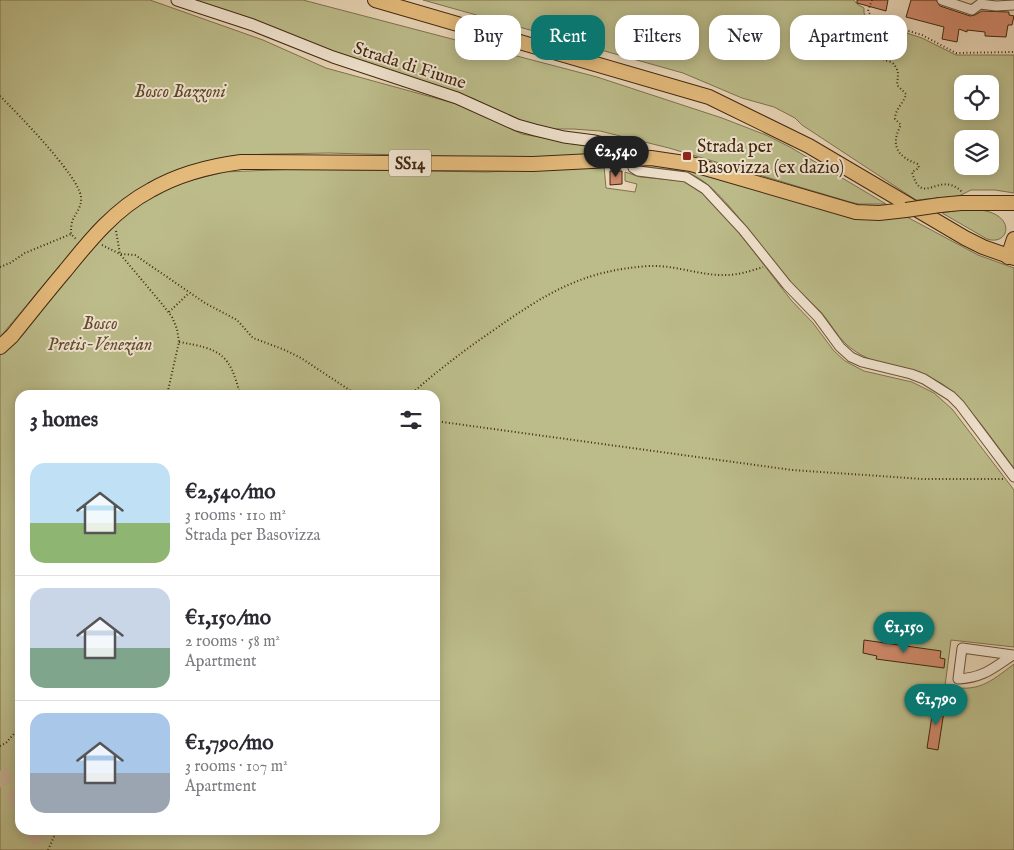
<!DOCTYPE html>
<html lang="en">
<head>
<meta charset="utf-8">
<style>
	body { margin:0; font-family:"IM FELL English",serif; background:#f7f7f7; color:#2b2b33; height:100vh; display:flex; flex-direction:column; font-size:19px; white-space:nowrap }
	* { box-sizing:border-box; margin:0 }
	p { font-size:16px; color:#7c7c81 }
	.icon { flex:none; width:28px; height:28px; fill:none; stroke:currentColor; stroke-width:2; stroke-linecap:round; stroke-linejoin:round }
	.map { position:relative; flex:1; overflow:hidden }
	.side { position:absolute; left:15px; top:390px; width:425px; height:445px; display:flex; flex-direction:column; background:#fff; border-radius:15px; box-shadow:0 2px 12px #0003 }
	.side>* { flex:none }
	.banner { position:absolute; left:455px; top:15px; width:475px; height:45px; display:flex; gap:10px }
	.controls { position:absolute; left:954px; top:75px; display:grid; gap:10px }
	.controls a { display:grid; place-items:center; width:45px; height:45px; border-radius:10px; background:#fff; box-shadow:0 2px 12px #0003; font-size:25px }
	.price { position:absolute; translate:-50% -42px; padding:0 11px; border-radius:18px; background:#0f766e; color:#fff; font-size:16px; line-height:32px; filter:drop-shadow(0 1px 2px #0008) }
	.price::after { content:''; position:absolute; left:50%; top:30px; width:15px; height:11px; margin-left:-8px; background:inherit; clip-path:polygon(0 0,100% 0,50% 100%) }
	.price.active { background:#222; color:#fff }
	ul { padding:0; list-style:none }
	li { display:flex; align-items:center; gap:15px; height:125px; padding:0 15px }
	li+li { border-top:1px solid #e1e1e2 }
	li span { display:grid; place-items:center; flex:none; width:140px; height:100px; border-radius:15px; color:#555 }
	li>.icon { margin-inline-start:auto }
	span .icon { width:60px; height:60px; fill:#fffc; stroke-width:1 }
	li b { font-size:21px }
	h2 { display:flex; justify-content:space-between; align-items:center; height:60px; padding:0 15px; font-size:21px }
	.tag { padding:0 18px; border-radius:15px; background:#fff; box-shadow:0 2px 12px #0003; font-size:18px; line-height:45px }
	.tag.active { background:#0f766e; color:#fff }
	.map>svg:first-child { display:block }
</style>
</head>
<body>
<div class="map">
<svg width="1014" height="850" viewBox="0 0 1014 850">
	<rect width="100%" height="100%" fill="#e9d5b6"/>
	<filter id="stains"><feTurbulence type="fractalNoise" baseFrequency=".004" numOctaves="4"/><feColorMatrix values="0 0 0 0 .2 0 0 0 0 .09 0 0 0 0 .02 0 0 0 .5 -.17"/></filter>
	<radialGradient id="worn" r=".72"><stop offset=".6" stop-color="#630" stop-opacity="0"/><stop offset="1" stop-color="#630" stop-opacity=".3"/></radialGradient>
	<g fill="#bcbc8a" stroke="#7e724d" fill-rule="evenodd">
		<polygon points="0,0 150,0 263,40 326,68 457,104 522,134 607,149 609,151 606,154 557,157 474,157 329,153 270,154 244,155 206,162 173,172 125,198 95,224 0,337"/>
		<polygon points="193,0 303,0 597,77 722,118 766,135 790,147 886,204 859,204 850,202 669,148 600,131 573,129 553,129 525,122 472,98 341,55"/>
		<path d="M423,0h431l3,4 7,4v5l3,5 8,5 47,15 34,17h58v138l-19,-3h-24l-12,6 -43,4 -114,-75 -7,-7 -21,-11 -32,-9 -59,-25zM962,84h28v27h-28zM962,139h28v27h-28z"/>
		<path d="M640,165l33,1 199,52 35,-1 71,38 36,13v200c-19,-24 -51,-74 -77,-87 -30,-15 -65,-13 -91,-37 -10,-9 -16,-22 -25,-32 -12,-12 -24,-23 -35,-35 -19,-23 -37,-48 -57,-71 -10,-11 -21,-23 -34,-30 -17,-9 -37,-5 -55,-11z"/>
		<path d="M604,166l2,22 29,4 2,-8 -12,-3v-9l15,5 44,4 20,13 23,23 64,83 22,23 21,28 11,10 19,10 48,11 22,11 18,16 62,81v157l-63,-7 -6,46c33,7 44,-3 69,-22v186h-1014v-497l103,-117 36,-33 38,-19 47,-12 74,-3 189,3zM20,395h415v435h-415z"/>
		<path d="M971,208c9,2 20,3 27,8 15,10 7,29 -11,23l-45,-26z"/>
	</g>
	<g fill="#cf896a" stroke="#412710">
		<polygon points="857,0 888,0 886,11 857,3"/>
		<polygon points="911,0 936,0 940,6 970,16 975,15 982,11 1009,12 1009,15 1014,16 1012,25 1008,25 1006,37 985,36 985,32 967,30 967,32 959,29 957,42 942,39 944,27 906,17"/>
		<polygon points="610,171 622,171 622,184 610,185"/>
		<polygon points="864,640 941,651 940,658 945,659 944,668 876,659 877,656 863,653"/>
		<polygon points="934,703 945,705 938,750 927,748"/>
	</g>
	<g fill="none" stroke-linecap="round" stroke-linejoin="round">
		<g stroke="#c7b295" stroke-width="15" stroke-dasharray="15 8" stroke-linecap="butt">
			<polyline points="0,771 20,809"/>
			<polyline points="32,830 44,850"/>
		</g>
		<g stroke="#6b523a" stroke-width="11">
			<g id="street">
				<polyline points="942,0 972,10 980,4 996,6 1014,5"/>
				<polyline points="632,159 633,168 638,171 686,177 705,189 743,230 787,285 818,317 840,347 851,357 862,362 911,374 924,379 951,396 960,405 1014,477"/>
				<path d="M1013,655c-20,13 -30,23 -55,24l4,-31 51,7h1"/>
			</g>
		</g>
		<g stroke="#412710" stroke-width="13">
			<polyline id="secondary" points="177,0 253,25 333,57 457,98 517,125 535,130 564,137 595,141 618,147 626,152 632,159"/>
		</g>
		<g stroke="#412710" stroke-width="16">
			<g id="primary">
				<polyline points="375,0 709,97 809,146 965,238 983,247 1014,258"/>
				<polyline points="940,205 961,203 1014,203"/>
				<polyline points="1008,257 1014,239"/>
				<path d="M0,347l12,-11c18,-22 35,-44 53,-65 25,-31 50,-62 86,-81 28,-16 59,-24 90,-28l292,2 118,-6 40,6 165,48 23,1 27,-3"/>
			</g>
		</g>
		<g stroke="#412710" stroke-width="2" stroke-dasharray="1 2.5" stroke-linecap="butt">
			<path d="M872,0l-4,11 5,8 12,5c-8,15 -17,34 7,38 8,9 6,12 5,23l9,9c-2,9 -11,15 -11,25l6,6c-11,20 -4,32 17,39l1,4 -7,4c10,37 27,-3 50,20"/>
			<polyline points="885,24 922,35 956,53 1014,52"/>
			<path d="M0,96c17,17 79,80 81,101 1,11 -6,16 -9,25 -1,4 -1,8 -1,12"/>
			<polyline points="116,231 120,254 162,304 172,317 177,329 179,342 167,395"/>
			<polyline points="102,245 120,254 135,255 205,303 237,320 253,338 285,350 301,358 357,395"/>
			<polyline points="0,267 10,263 25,253 71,234 77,240"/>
			<polyline points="169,312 189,293"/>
			<path d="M179,342c41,7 51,11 61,53"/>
			<polyline points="168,392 182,395"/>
			<path d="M410,395c26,-23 53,-44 81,-63 54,-38 91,-62 159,-66 26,-1 51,10 76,9 12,0 25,-4 37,-8"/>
			<polyline points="435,421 792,470 923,479 1004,479"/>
			<polyline points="0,746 6,743 20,727"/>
			<polyline points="48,850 57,830"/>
		</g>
		<use href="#street" stroke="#f1e4d0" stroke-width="9"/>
		<use href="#secondary" stroke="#f1e4d0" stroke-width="11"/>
		<use href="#primary" stroke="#e4ba7b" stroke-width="14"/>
		<g stroke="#412710" stroke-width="16" stroke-linecap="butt">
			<polyline id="primary-bridge" points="906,210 940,205"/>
		</g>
		<use href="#primary-bridge" stroke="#e4ba7b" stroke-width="14"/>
	</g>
	<rect fill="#8f2418" stroke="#f1e4d0" stroke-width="2" x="682" y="151" width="10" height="10" rx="2.5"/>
	<g text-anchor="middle" stroke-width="4" stroke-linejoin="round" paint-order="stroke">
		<rect fill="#f1e4d0" stroke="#76604a" stroke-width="1" x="389" y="149.5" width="42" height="27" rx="4"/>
		<g font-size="16" font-weight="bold" fill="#412710">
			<text x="410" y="169">SS14</text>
		</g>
		<g font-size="18" fill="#412710" stroke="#f1e4d0">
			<text transform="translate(410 65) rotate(18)" y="6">Strada di Fiume</text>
		</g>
		<g font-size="18" font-style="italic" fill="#604c2e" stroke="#f1e4d0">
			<text x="180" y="97">Bosco Bazzoni</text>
			<text x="100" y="329">Bosco<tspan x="100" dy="21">Pretis-Venezian</tspan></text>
		</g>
		<g font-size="18" fill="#412710" stroke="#f1e4d0" text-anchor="start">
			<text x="697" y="152">Strada per<tspan x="697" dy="21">Basovizza (ex dazio)</tspan></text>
		</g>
	</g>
	<rect width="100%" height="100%" filter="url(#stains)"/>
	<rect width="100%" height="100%" fill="url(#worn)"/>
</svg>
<div class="controls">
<a><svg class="icon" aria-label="locate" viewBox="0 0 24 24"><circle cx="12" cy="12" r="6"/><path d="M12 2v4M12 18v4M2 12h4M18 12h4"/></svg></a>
<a><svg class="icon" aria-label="layers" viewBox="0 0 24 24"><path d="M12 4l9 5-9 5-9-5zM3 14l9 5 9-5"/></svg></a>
</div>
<b class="price active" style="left:616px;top:178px">€2,540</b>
<b class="price" style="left:904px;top:654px">€1,150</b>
<b class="price" style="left:936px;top:726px">€1,790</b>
<div class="banner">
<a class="tag">Buy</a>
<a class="tag active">Rent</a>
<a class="tag">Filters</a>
<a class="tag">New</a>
<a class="tag">Apartment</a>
</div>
<section class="side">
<h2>3 homes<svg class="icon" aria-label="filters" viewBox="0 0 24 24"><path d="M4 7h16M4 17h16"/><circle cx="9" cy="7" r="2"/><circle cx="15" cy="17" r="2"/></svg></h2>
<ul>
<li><span style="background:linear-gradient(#bfe0f5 60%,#8fb573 0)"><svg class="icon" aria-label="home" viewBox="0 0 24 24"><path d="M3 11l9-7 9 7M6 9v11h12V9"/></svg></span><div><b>€2,540/mo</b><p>3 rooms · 110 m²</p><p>Strada per Basovizza</p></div></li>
<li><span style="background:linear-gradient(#c9d6e8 60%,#7fa58c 0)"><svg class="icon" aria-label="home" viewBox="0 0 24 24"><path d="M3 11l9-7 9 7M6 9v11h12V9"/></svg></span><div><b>€1,150/mo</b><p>2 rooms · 58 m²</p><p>Apartment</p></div></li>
<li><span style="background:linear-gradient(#a9c7e8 60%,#9aa5b1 0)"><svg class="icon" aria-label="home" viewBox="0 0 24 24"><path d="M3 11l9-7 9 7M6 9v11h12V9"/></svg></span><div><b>€1,790/mo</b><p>3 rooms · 107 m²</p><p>Apartment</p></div></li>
</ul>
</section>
</div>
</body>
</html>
